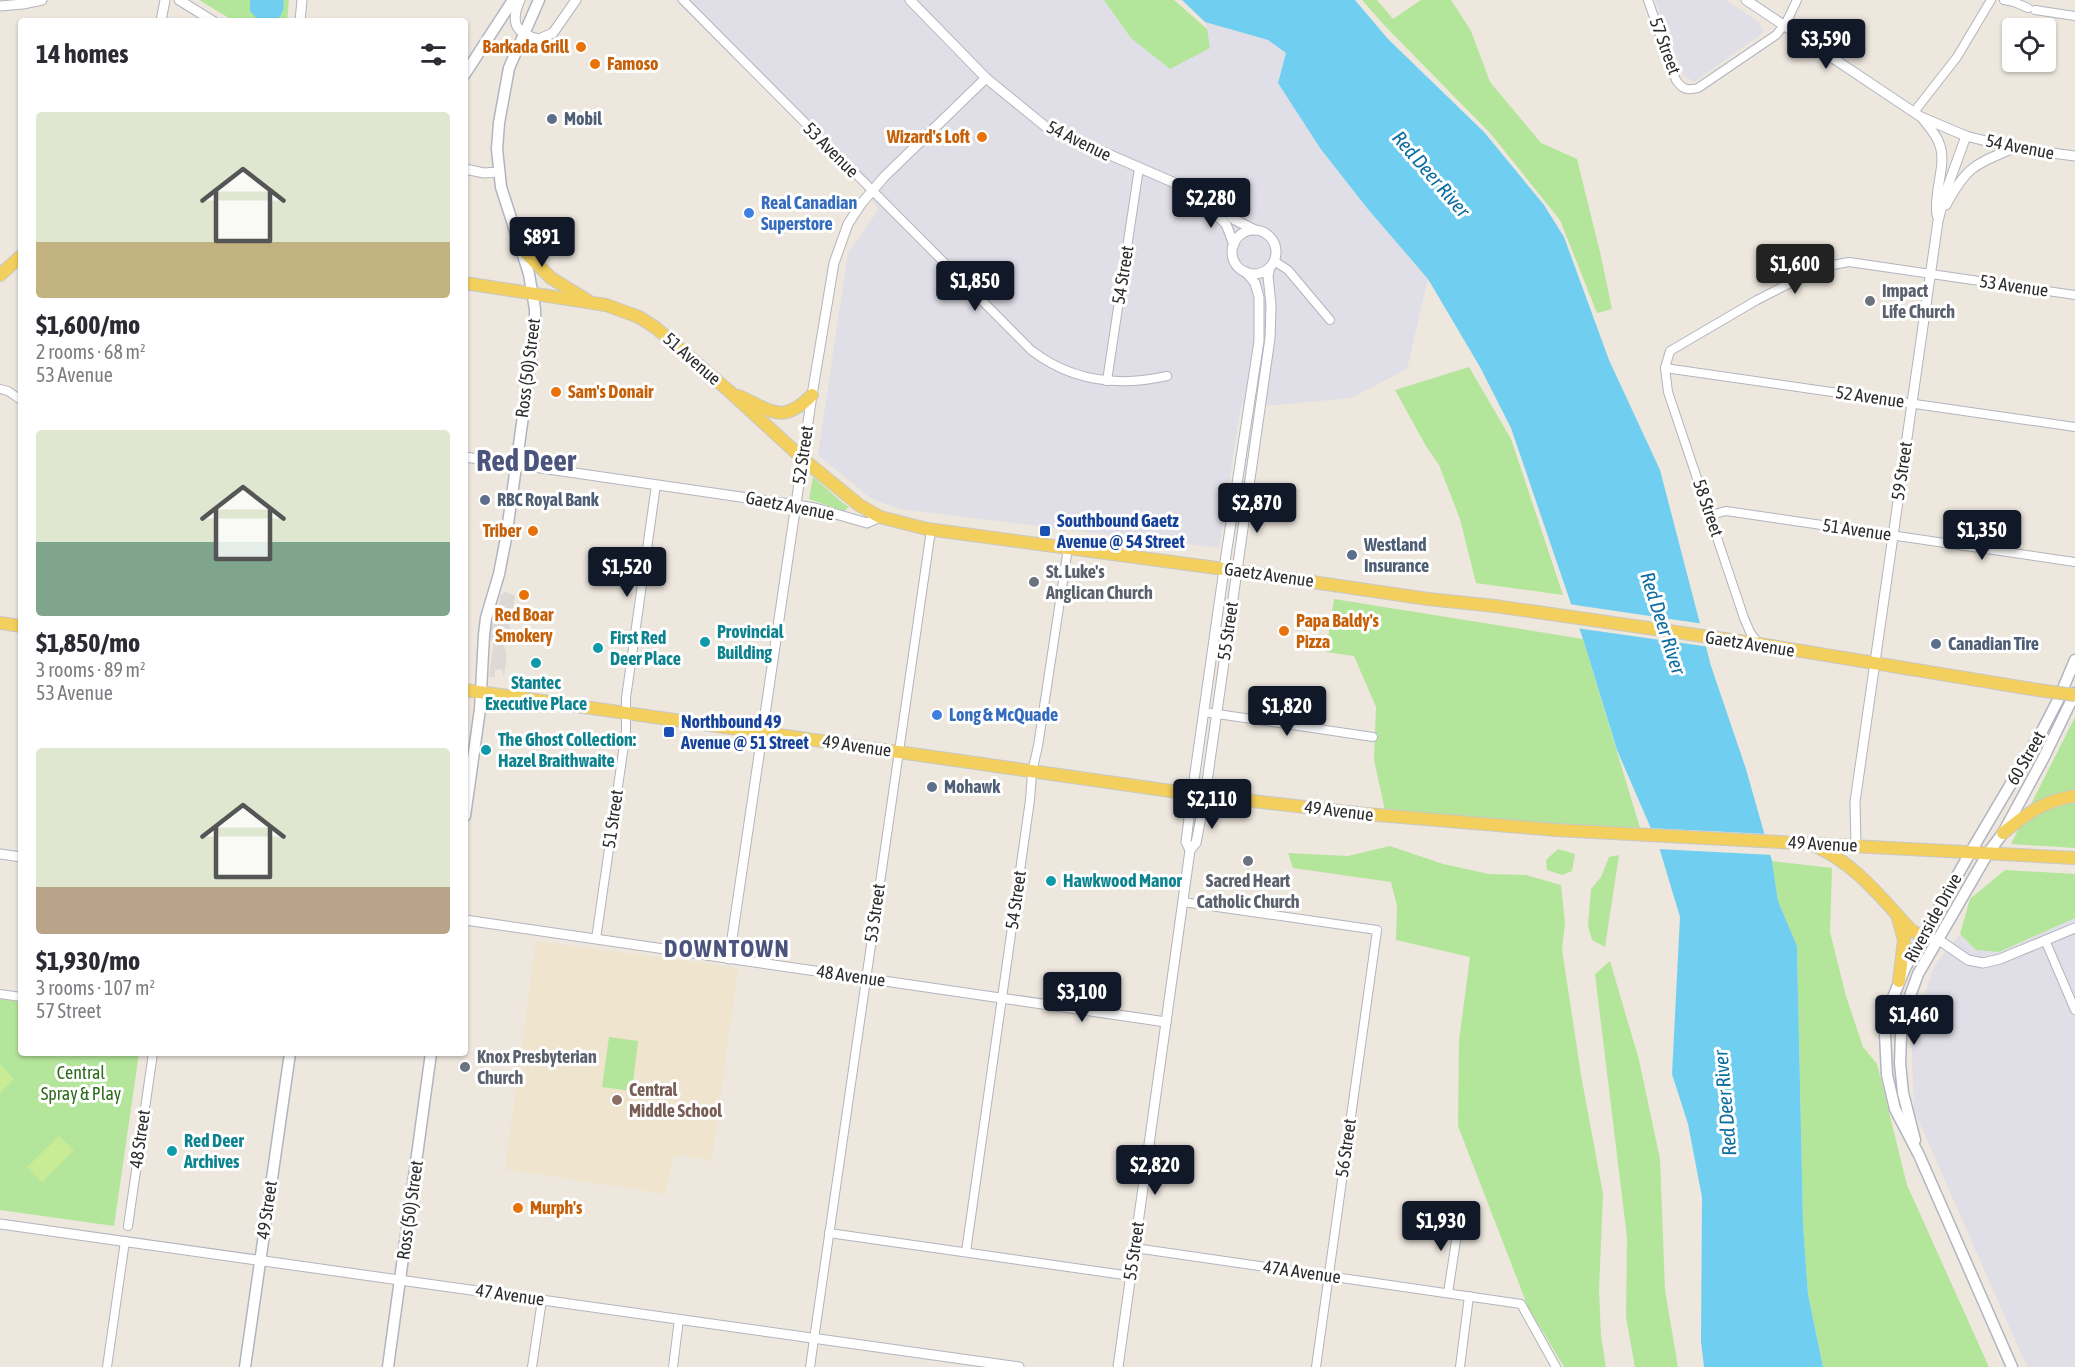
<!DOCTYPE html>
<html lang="en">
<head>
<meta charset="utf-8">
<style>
	body { margin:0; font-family:"Asap Condensed",sans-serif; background:#f2f2f3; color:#2b2b33; height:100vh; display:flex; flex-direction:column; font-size:22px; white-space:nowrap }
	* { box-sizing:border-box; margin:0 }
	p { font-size:20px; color:#7c7c81 }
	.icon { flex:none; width:33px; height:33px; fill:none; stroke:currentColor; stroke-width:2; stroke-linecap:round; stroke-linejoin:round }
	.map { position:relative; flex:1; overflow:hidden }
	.drawer { position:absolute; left:18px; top:18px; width:450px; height:1038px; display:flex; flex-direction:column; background:#fff; border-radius:6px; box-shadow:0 2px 4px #0004 }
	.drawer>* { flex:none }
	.fabs { position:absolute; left:2002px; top:18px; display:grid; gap:12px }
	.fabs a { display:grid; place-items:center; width:54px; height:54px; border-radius:6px; background:#fff; box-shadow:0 2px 4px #0004; font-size:30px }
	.price { position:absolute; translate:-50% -51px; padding:0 14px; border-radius:6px; background:#111827; color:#fff; font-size:20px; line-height:39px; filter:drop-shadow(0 2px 3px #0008) }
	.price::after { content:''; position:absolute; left:50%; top:36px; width:18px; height:14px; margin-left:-9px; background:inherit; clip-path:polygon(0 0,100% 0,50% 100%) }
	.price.active { background:#222; color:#fff }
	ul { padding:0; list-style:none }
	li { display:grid; align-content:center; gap:12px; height:318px; padding:0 18px }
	li span { display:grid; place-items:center; height:186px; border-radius:6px; color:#555 }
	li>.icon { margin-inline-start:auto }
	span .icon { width:108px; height:108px; fill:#fffc; stroke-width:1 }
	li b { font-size:26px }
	h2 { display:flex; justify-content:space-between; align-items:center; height:72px; padding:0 18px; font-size:26px }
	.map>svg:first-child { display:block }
</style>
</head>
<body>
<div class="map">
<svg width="2075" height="1367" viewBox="0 0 2075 1367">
	<rect width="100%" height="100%" fill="#ede7de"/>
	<g fill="#e0dee6">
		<polygon points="675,0 1104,0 1131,38 1207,29 1205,22 1268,40 1286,54 1278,83 1320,148 1367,208 1428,279 1407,369 1351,398 1275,405 1241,405 1219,548 900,509 872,499 818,455 848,253 879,209 859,183"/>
		<polygon points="1655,0 1726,0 1759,22 1764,32 1694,82 1682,74"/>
		<polygon points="2075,918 2075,1367 2027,1367 1914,1110 1911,1032 1935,965 1960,934 1976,950 1999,952"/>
	</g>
	<polygon fill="#efe4cd" points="536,941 738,968 712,1161 683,1155 674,1157 665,1194 505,1169"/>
	<g fill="#b3e59a">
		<polygon points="199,0 289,0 287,21 234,21"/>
		<polygon points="1104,0 1174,0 1207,29 1210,48 1170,69 1131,38"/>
		<polygon points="1362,0 1377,0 1393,19 1421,0 1451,0 1471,31 1490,82 1541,143 1577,159 1600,252 1612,309 1597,313 1560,220 1491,134 1386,27"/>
		<polygon points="1469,367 1511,439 1563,595 1476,583 1460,519 1439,465 1426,446 1395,390"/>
		<polygon points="813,477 843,503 849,507 844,511 809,499"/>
		<polygon points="1334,599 1583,639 1640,828 1459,820 1385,810 1374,760 1376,707 1354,656 1326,652"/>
		<polygon points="2075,717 2075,848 2011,844"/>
		<polygon points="1390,846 1443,864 1489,874 1526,875 1561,885 1565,923 1562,949 1581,1075 1603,1194 1599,1290 1601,1336 1606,1367 1564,1367 1528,1307 1458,1126 1459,1041 1470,957 1396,940 1397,906 1391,882 1293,868 1288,853 1348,856"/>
		<polygon points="1558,849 1575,854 1572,871 1562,875 1547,870 1546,860"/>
		<polygon points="1619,855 1605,947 1592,940 1588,926 1591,889 1601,877 1609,857"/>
		<polygon points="1772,861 1832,868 1830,932 1846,996 1863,1047 1877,1064 1907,1185 1989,1367 1823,1367 1808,1294 1803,1224 1797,946 1778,901"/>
		<polygon points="2005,870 2075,874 2075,918 1999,952 1976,950 1960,934 1970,899"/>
		<polygon points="1610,961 1639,1060 1660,1159 1665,1290 1678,1367 1635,1367 1626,1317 1627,1237 1595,974"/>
		<polygon points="0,999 21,1002 21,1053 139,1053 114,1226 0,1210"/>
		<polygon points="609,1037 638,1041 632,1091 602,1087"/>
	</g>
	<g fill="#c7ec95">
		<polygon points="0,1064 14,1079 0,1093"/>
		<polygon points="59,1136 74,1150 42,1182 27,1167"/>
	</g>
	<polygon fill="#dddad5" points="505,591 515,596 513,610 506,619 511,629 510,636 503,644 507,655 504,677 502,669 495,670 495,677 489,677 493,646 493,641 489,640 492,621 493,614 498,614 500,596"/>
	<g fill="#70cff0">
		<path d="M250,0h33c2,9 -1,17 -9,21h-15l-9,-10z"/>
		<polygon points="1182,0 1355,0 1388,39 1484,132 1544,205 1564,237 1609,360 1660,470 1711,666 1746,769 1772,861 1778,901 1797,946 1803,1224 1808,1294 1823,1367 1704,1367 1701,1341 1702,1197 1688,1124 1672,1074 1680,917 1659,847 1617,750 1583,639 1511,428 1480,367 1428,279 1367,208 1320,148 1278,83 1286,53 1268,40 1205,22"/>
	</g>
	<g fill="#ede7de">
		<polygon points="1568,604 1704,624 1710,647 1576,628"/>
		<polygon points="1648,828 1767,834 1773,855 1657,849"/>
	</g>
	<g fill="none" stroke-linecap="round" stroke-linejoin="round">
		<g stroke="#b2b4bf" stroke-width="10">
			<g id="minor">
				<path d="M683,0l348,350c40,31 87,37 136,26"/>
				<path d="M1648,0l28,80c6,9 11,11 22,8l78,-53 10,-12 11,-23"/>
				<polyline points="2004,0 2014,2 2028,8"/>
				<polyline points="2035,10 2075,16"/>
				<polyline points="1914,112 1957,57 1991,0"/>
				<polyline points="1274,261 1288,270 1330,320"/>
				<polyline points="1665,368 2075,427"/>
				<polyline points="1107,381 1139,168"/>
				<polyline points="0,389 8,391 21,400"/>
				<polyline points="1711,515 1726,511 2075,562"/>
				<polyline points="1758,643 1750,632 1744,618 1668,392 1665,368 1670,351 1757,300 1822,267 1849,262 2075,295"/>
				<polyline points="1204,712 1373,737"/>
				<polyline points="1183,902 1377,930 1316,1367"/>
				<polyline points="596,939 626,731 626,698 656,485"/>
				<polyline points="2045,940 2075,1010"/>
				<polyline points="0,994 21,997"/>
				<polyline points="128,1226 153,1053"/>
				<polyline points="829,1233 1131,1276"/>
				<polyline points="1135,1248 1521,1304 1556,1367"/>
				<polyline points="966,1252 1030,800 1032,772 1038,746 1068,548"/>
				<polyline points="1448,1293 1459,1221"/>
				<polyline points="107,1367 125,1241"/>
				<polyline points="532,1367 542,1300"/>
				<polyline points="673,1367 679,1319"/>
				<polyline points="810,1367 931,530"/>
				<polyline points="1460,1367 1469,1296"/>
			</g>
		</g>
		<g stroke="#b2b4bf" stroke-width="11">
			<g id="tertiary">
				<polyline points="179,0 213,21"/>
				<path d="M520,0c-10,22 -5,34 19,39l14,-6 23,-33"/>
				<polyline points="910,0 986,78 1046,127 1184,187 1213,206 1220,206 1235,220 1255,230"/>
				<polyline points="1746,0 1921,117 1966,136 2014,148 2075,156"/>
				<polyline points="0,6 23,4 42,0"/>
				<polyline points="161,21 165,0"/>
				<polyline points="300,21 302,0"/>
				<path d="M1923,119c5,7 13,15 16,24 9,20 -6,49 -2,72"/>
				<polyline points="465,169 484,173 499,172"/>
				<path d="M1946,205c21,-39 28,-40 68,-57"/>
				<polyline points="1213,206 1214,213 1226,224 1234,245"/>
				<circle cx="1254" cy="252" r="22"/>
				<polyline points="465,457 796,505 815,508 867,523 880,517"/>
				<polyline points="1856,845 1855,802 1938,221 1945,194 1966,136"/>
				<polyline points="1190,850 1196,843 1205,796 1270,338 1271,305 1268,276 1270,267"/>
				<polyline points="0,854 21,857"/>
				<polyline points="465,920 1166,1022"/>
				<polyline points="1922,937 1939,940 1968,960 1983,963 2000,959 2075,928"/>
				<polyline points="729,959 812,395 834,263 848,224 861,204 884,177 986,78"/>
				<polyline points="0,1224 1019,1367"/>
				<polyline points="1118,1367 1190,850 1186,842 1192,794 1226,555 1259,341 1259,297 1255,283 1246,272"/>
			</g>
		</g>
		<g stroke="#b2b4bf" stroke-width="13">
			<g id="secondary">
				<polyline points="465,74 513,0"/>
				<polyline points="465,816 480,709 484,635 486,618 499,574 506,538 535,330 535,309 529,274 501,187 497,149 499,123 509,68 539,0"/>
				<polyline points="1915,1140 1903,1093 1900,1063 1901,1035 1906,1007 1918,974 1988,853 2003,833 2043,759 2075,693"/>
				<polyline points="245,1367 290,1053"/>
				<polyline points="388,1367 431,1053"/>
				<polyline points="2012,1367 1919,1155 1895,1109 1887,1075 1885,1034 1892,1000 1905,968 1970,853 2042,731 2059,698 2075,660"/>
			</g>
		</g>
		<g stroke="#c8c8c8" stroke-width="14">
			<g id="primary">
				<polyline points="521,248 551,278 587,300"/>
				<polyline points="0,275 21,256"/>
				<polyline points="465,283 606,305 639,317 656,328 729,391 803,459 859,505 880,517 927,529 1224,569 1428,599 1495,606 1759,644 2038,690"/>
				<path d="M739,396c33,15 43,29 73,-1"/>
				<polyline points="0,623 21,626"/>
				<polyline points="465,690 1192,794 1366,814 1556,830 2075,858"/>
				<path d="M2003,833c25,-20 40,-32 72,-37"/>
				<path d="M1815,846c41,18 66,52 96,84l11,7"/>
				<polyline points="1898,918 1904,940 1899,981"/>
			</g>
		</g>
		<use href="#minor" stroke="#fff" stroke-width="8"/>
		<use href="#tertiary" stroke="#fff" stroke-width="9"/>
		<use href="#secondary" stroke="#fff" stroke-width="10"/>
		<use href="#primary" stroke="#f3cf5d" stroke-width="12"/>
		<g stroke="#c8c8c8" stroke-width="14" stroke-linecap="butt">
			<polyline id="primary-bridge" points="2038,690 2075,695"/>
		</g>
		<use href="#primary-bridge" stroke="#f3cf5d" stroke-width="12"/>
	</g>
	<g fill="#e8710a" stroke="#fff" stroke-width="2">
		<circle cx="581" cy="47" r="6"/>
		<circle cx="595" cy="64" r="6"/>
		<circle cx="982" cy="137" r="6"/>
		<circle cx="556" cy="392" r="6"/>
		<circle cx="533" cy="531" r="6"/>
		<circle cx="524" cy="595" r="6"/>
		<circle cx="1284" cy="631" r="6"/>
		<circle cx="518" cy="1208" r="6"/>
	</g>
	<g fill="#5c6f8a" stroke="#fff" stroke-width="2">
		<circle cx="552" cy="119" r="6"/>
		<circle cx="485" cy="500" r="6"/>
		<circle cx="1352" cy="555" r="6"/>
		<circle cx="1936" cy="644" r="6"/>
		<circle cx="932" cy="787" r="6"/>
	</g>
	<g fill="#3f7fe0" stroke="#fff" stroke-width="2">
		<circle cx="749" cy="213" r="6"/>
		<circle cx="937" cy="715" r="6"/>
	</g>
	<g fill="#6b7280" stroke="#fff" stroke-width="2">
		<circle cx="1870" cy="301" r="6"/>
		<circle cx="1034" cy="582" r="6"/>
		<circle cx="1248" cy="861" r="6"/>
		<circle cx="465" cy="1067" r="6"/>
	</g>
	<g fill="#1a4fb4" stroke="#fff" stroke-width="2">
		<rect x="1039" y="525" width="12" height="12" rx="3"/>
		<rect x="663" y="726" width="12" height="12" rx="3"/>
	</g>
	<g fill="#0f9aa8" stroke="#fff" stroke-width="2">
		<circle cx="705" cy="642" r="6"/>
		<circle cx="598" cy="648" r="6"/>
		<circle cx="536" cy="663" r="6"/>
		<circle cx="486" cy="750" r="6"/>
		<circle cx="1051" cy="881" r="6"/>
		<circle cx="172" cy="1151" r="6"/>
	</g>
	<circle fill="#8d6e63" stroke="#fff" stroke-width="2" cx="617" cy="1100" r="6"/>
	<g text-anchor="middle" stroke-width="6" stroke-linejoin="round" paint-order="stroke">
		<g font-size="18" fill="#2c2c2c" stroke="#fff">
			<text transform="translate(1665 46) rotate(70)" y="6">57 Street</text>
			<text transform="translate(1079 141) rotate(26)" y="6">54 Avenue</text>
			<text transform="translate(2020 147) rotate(11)" y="6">54 Avenue</text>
			<text transform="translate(831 150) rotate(45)" y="6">53 Avenue</text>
			<text transform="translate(1123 275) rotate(-81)" y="6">54 Street</text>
			<text transform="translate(2014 286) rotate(8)" y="6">53 Avenue</text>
			<text transform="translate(692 359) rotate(41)" y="6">51 Avenue</text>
			<text transform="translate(528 368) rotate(-83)" y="6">Ross (50) Street</text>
			<text transform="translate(1870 397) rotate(8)" y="6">52 Avenue</text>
			<text transform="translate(803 455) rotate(-82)" y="6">52 Street</text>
			<text transform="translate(1902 471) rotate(-82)" y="6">59 Street</text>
			<text transform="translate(790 506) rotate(11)" y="6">Gaetz Avenue</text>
			<text transform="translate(1708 508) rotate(71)" y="6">58 Street</text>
			<text transform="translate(1857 530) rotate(8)" y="6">51 Avenue</text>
			<text transform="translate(1269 575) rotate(8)" y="6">Gaetz Avenue</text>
			<text transform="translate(1228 631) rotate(-82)" y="6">55 Street</text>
			<text transform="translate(1750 644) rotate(9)" y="6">Gaetz Avenue</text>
			<text transform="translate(857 746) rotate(8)" y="6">49 Avenue</text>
			<text transform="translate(2026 758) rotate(-60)" y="6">60 Street</text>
			<text transform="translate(1339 811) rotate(7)" y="6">49 Avenue</text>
			<text transform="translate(613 819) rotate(-82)" y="6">51 Street</text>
			<text transform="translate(1823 844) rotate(3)" y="6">49 Avenue</text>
			<text transform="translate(1016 900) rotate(-82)" y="6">54 Street</text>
			<text transform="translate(875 913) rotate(-82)" y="6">53 Street</text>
			<text transform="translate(1933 918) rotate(-61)" y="6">Riverside Drive</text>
			<text transform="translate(851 976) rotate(8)" y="6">48 Avenue</text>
			<text transform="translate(140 1139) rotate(-82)" y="6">48 Street</text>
			<text transform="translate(1346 1148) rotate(-82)" y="6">56 Street</text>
			<text transform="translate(267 1210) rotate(-82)" y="6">49 Street</text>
			<text transform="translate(410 1210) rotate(-82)" y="6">Ross (50) Street</text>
			<text transform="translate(1134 1251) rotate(-82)" y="6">55 Street</text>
			<text transform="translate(1302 1272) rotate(8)" y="6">47A Avenue</text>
			<text transform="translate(510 1295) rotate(8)" y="6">47 Avenue</text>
		</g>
		<g font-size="18" font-weight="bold" fill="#c56008" stroke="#fff" text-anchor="start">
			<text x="569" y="53" text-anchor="end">Barkada Grill</text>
			<text x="607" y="70">Famoso</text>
			<text x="970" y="143" text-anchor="end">Wizard's Loft</text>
			<text x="568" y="398">Sam's Donair</text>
			<text x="521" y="537" text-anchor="end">Triber</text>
			<text x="524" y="621" text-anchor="middle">Red Boar<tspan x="524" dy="21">Smokery</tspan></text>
			<text x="1296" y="627">Papa Baldy's<tspan x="1296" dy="21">Pizza</tspan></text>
			<text x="530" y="1214">Murph's</text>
		</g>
		<g font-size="18" font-weight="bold" fill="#4e5e75" stroke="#fff" text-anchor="start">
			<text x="564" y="125">Mobil</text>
			<text x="497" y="506">RBC Royal Bank</text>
			<text x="1364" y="551">Westland<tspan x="1364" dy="21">Insurance</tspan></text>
			<text x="1948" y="650">Canadian Tire</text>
			<text x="944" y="793">Mohawk</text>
		</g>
		<g font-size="18" font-weight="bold" fill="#366cbe" stroke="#fff" text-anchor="start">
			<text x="761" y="209">Real Canadian<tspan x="761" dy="21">Superstore</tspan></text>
			<text x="949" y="721">Long &amp; McQuade</text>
		</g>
		<g font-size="18" font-weight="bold" fill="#5b616d" stroke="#fff" text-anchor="start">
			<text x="1882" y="297">Impact<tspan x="1882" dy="21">Life Church</tspan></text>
			<text x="1046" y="578">St. Luke's<tspan x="1046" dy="21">Anglican Church</tspan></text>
			<text x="1248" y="887" text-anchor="middle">Sacred Heart<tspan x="1248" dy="21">Catholic Church</tspan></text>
			<text x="477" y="1063">Knox Presbyterian<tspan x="477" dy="21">Church</tspan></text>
		</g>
		<g font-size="18" font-weight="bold" fill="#164399" stroke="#fff" text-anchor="start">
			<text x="1057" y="527">Southbound Gaetz<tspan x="1057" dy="21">Avenue @ 54 Street</tspan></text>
			<text x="681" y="728">Northbound 49<tspan x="681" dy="21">Avenue @ 51 Street</tspan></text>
		</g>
		<g font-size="18" font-weight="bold" fill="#0d838f" stroke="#fff" text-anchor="start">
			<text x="717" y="638">Provincial<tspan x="717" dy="21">Building</tspan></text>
			<text x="610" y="644">First Red<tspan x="610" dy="21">Deer Place</tspan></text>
			<text x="536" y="689" text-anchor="middle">Stantec<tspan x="536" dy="21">Executive Place</tspan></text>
			<text x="498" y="746">The Ghost Collection:<tspan x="498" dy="21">Hazel Braithwaite</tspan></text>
			<text x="1063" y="887">Hawkwood Manor</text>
			<text x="184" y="1147">Red Deer<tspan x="184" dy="21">Archives</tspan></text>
		</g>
		<g font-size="18" fill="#2b6b19" stroke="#fff">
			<text x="81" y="1079">Central<tspan x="81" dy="21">Spray &amp; Play</tspan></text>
		</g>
		<g font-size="18" font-weight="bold" fill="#785e54" stroke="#fff" text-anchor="start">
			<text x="629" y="1096">Central<tspan x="629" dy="21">Middle School</tspan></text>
		</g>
		<g font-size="20" font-style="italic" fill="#0c6da0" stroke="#fff">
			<text transform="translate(1431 174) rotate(49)" y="7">Red Deer River</text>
			<text transform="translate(1663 623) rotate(72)" y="7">Red Deer River</text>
			<text transform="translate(1725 1103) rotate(-95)" y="7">Red Deer River</text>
		</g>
		<g font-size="24" font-weight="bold" letter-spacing="1.5" fill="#4b547d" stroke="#fff">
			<text x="727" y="957">DOWNTOWN</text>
		</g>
		<g font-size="30" font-weight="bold" fill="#4b547d" stroke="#fff">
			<text x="526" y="471">Red Deer</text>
		</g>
	</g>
</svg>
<div class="fabs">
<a><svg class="icon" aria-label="locate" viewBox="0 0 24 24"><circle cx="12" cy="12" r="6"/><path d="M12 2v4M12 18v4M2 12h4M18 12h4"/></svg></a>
</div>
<b class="price" style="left:1826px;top:70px">$3,590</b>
<b class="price" style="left:1211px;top:229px">$2,280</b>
<b class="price" style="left:542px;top:268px">$891</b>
<b class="price active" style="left:1795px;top:295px">$1,600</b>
<b class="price" style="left:975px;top:312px">$1,850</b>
<b class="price" style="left:1257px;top:534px">$2,870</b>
<b class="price" style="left:1982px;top:561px">$1,350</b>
<b class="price" style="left:627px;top:598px">$1,520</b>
<b class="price" style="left:1287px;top:737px">$1,820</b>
<b class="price" style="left:1212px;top:830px">$2,110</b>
<b class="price" style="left:1082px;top:1023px">$3,100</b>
<b class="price" style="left:1914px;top:1046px">$1,460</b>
<b class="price" style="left:1155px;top:1196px">$2,820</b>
<b class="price" style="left:1441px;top:1252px">$1,930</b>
<section class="drawer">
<h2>14 homes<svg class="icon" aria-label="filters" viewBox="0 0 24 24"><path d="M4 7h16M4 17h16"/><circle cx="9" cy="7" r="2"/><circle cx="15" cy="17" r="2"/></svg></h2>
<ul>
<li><span style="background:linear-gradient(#dfe7d0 70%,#c2b280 0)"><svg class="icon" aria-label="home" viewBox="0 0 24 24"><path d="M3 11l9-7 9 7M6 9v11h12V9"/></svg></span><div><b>$1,600/mo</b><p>2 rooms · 68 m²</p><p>53 Avenue</p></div></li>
<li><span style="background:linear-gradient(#dfe7d0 60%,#7fa58c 0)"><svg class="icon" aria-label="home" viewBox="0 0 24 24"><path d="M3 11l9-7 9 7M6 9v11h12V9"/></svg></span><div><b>$1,850/mo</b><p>3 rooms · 89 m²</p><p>53 Avenue</p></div></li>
<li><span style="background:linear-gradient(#dfe7d0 75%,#b9a48a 0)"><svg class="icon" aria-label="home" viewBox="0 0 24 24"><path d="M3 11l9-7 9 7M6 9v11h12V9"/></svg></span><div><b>$1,930/mo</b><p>3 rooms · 107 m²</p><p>57 Street</p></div></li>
</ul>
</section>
</div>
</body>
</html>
